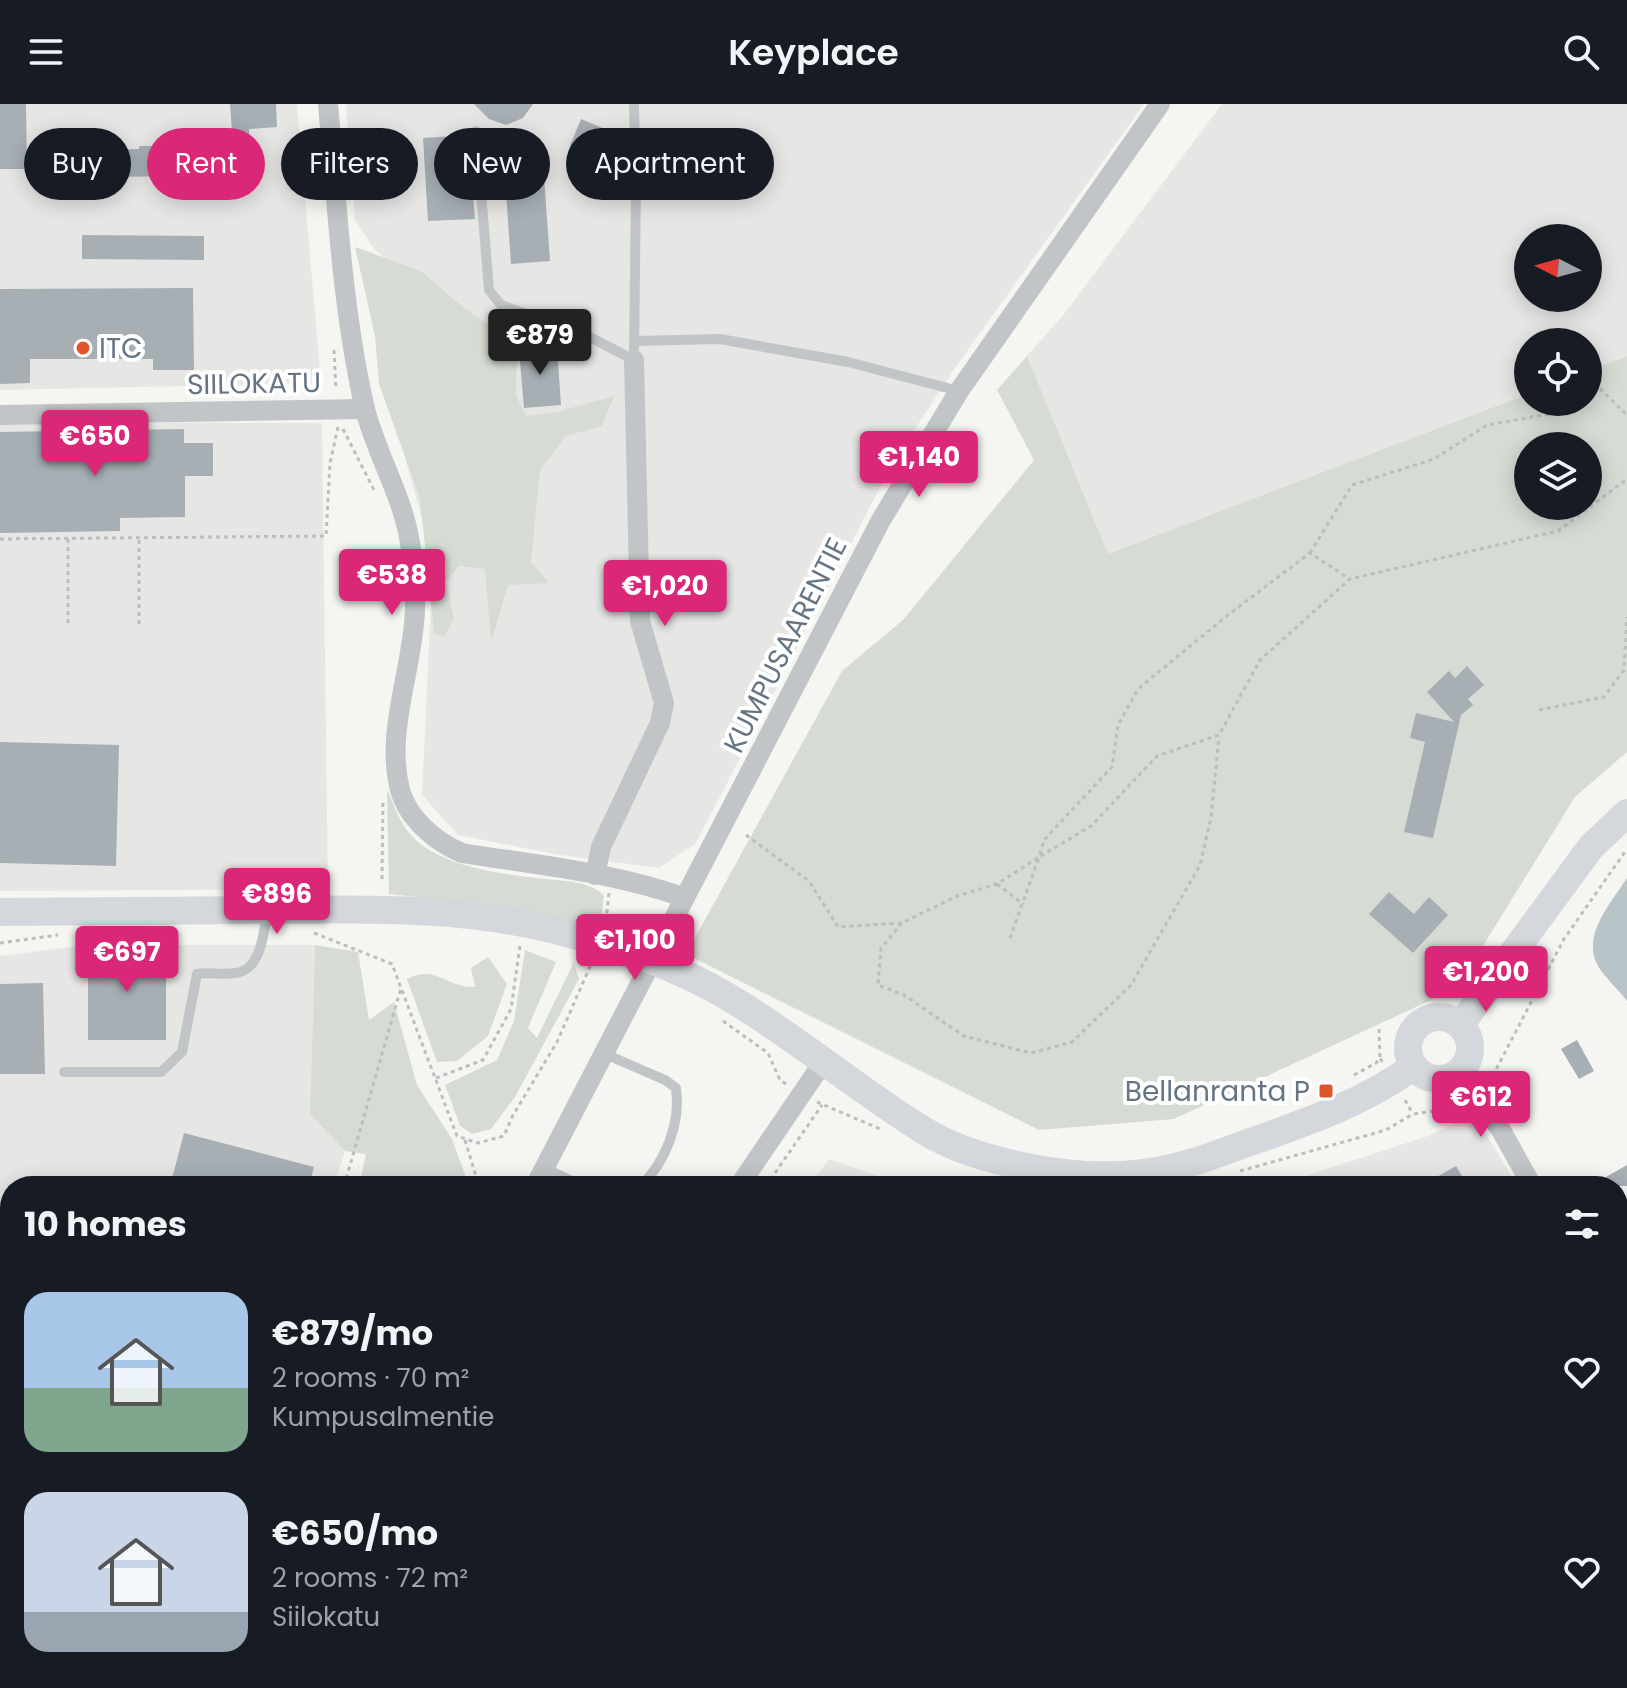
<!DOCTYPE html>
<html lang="en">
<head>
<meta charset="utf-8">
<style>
	body { margin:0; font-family:Poppins,sans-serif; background:#20242c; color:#f1f3f6; height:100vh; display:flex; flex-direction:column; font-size:30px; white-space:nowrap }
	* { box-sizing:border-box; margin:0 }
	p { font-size:26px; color:#9ea1a6 }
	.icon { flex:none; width:44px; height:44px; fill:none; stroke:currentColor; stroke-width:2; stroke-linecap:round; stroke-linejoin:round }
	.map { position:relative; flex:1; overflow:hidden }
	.drawer { position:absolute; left:0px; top:1072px; width:1628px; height:512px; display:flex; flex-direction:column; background:#171b24; border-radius:32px 32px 0 0; box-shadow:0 4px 20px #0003 }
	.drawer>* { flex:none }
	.guide { position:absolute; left:24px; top:24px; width:800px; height:72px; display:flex; gap:16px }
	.needle { width:52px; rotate:276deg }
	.tools { position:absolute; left:1514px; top:120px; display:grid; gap:16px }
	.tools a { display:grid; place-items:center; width:88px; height:88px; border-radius:50%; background:#171b24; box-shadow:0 4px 20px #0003; font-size:40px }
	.price { position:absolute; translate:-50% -68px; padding:0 18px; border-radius:8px; background:#db2777; color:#fff; font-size:26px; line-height:52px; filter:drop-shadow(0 2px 4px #0008) }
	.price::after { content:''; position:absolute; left:50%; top:48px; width:24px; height:18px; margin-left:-12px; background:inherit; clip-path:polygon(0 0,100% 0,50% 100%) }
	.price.current { background:#222; color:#fff }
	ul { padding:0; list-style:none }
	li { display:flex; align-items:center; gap:24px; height:200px; padding:0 24px }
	li span { display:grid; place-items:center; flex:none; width:224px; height:160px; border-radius:24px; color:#555 }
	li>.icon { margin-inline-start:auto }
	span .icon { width:96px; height:96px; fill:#fffc; stroke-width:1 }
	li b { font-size:34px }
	h2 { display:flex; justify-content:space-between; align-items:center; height:96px; padding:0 24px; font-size:34px }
	.tag { padding:0 28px; border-radius:36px; background:#171b24; box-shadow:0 4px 20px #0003; font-size:28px; line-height:72px }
	.tag.current { background:#db2777; color:#fff }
	header { display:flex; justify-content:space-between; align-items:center; height:104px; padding:0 24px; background:#171b24; font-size:36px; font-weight:600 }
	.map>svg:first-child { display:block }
</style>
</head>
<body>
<header><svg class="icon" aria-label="menu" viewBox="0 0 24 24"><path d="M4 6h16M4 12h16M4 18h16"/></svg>Keyplace<svg class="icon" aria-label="search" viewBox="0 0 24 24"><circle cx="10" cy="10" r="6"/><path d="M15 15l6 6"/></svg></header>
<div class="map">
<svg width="1627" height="1584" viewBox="0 0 1627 1584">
	<rect width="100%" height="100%" fill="#f5f6f2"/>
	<g fill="#e6e7e5" fill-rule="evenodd">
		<polygon points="0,0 297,0 321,279 0,286"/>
		<polygon points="346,0 1144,0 957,261 892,360 696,739 659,764 560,751 458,731 422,691 433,454 389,297 404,176 372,142 355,116"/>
		<path d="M1222,0h405v252l-39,15v-29h-60v52l-420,161 -81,-199 38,-43zM1528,134h60v60h-60z"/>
		<polygon points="0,318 322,319 328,785 0,787"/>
		<polygon points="87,841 315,841 310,1010 345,1047 334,1082 10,1082 10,1574 188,1574 185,1584 9,1584 0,1580 0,852"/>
		<polygon points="1474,1011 1518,1082 1241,1082 1293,1076 1428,1032"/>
		<polygon points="829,1055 906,1082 809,1082"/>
		<polygon points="1618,1263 1627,1282 1627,1549 1617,1584 317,1584 320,1574 1618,1574"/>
	</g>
	<g fill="#d6dcd3" fill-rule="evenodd">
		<polygon points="355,143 421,167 464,204 517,240 516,291 526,312 557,308 614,292 602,322 566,332 540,366 531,458 549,479 508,481 491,539 485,465 459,462 446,478 454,515 444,533 434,529 420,395 379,280 375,232"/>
		<path d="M1027,252l81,198 420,-160v8h60v-31l39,-15v396l-52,45 -118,191 -283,131 -135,11 -353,-176 156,-283 62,-52 130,-159 -37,-70zM1528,342h60v60h-60z"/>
		<path d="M387,686c6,12 11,28 19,39 27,38 96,45 139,50 17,2 47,2 59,17l-4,31 -111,-22 -100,-11z"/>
		<polygon points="315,841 358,848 369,916 394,898 417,981 452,1035 469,1082 359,1082 366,1050 345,1047 310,1010"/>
		<polygon points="525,846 556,858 528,924 537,934 574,858 579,875 515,993 491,1025 472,1030 460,1022 445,981 497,956 514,917"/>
		<path d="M488,853l19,27 -19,52 -31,25 -20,1 -30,-83c29,-15 39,9 68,8l-4,-19z"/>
	</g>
	<path fill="#b8c4c8" d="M1627,774v123c-9,-12 -21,-22 -29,-35 -17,-31 13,-63 29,-88z"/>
	<g fill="#a7afb4">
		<polygon points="0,0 26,0 27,65 0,65"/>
		<polygon points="230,0 276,0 277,23 249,25 249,72 69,73 69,58 87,58 86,46 139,45 139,42 233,41"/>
		<polygon points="474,0 533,0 523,14 506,21 489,15"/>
		<polygon points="581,15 617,30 605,60 569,44"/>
		<polygon points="468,31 475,115 428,117 423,34"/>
		<polygon points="543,58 550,157 511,160 504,60"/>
		<polygon points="82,131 204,132 204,156 82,155"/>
		<polygon points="193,184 194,266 153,266 153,255 30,255 30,279 0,280 0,185"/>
		<polygon points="557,243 561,301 524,304 519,246"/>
		<polygon points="184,325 184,339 213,339 213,372 185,372 185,413 120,414 120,427 0,429 0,328"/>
		<polygon points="1467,562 1484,581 1468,595 1473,601 1461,611 1433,734 1404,728 1425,638 1410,634 1416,609 1454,618 1427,588 1449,567 1455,574"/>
		<polygon points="0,638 119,641 116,762 0,759"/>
		<polygon points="1389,788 1414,810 1429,793 1448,811 1413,849 1369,810"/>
		<rect x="88" y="845" width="78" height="91"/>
		<polygon points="43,879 45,970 0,970 0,880"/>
		<polygon points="1577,936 1594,967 1579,975 1561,945"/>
		<polygon points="184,1029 314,1063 309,1082 170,1082"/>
		<polygon points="1627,1061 1627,1082 1590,1082"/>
		<polygon points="1456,1062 1468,1082 1421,1082"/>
	</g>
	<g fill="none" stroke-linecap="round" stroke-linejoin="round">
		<g stroke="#bbbdbf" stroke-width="3" stroke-dasharray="4 4" stroke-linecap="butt">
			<polyline points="334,246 336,286"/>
			<polyline points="1588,280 1592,277 1627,311"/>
			<polyline points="343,325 374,386"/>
			<polyline points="0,435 326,432 330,359 338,323"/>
			<polyline points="68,435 68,523"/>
			<polyline points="139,436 139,524"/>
			<polyline points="1310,449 1352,381 1434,355 1487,321 1555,309 1568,298"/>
			<polyline points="1539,606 1604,593 1624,566 1627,513"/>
			<polyline points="746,731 809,777 838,823 902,819 957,792 997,780 1039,753 1044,736 1112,663 1118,621 1138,585 1228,511 1310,449 1350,475"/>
			<polyline points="382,775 383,695"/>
			<polyline points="997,780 1023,800"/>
			<polyline points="606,817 609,789"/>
			<polyline points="902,819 881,844 878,881 904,891 964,932 1031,949 1072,938 1131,881 1200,761 1211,714 1219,633"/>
			<polyline points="314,829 392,860 457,1032 478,1039 504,1032 512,1013 557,938 592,858"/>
			<polyline points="1010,834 1039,753 1091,722 1157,652 1219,631 1260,556 1350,475 1558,427 1627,375"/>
			<polyline points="0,839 58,831"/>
			<polyline points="723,917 768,949 780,976 786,980"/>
			<polyline points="1379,925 1380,954"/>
			<polyline points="1354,971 1376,959 1380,954 1383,959"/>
			<polyline points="436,974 483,956 511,905 520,842"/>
			<polyline points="1489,979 1564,835 1627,745"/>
			<polyline points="1405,996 1413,1010"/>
			<polyline points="817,998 880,1025"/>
			<polyline points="465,1036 479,1082"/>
			<polyline points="1240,1067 1386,1026 1413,1010 1456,1004 1461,1000"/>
			<polyline points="344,1082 401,884"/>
			<polyline points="766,1082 822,1001"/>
			<polyline points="1618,1209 1626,1223"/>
			<polyline points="296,1584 301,1574"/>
		</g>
		<g stroke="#c1c5c8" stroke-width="10">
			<polyline points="476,27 489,186 501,201 584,230 634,256 636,80 634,0"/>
			<polyline points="635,237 720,235 848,258 959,287"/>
			<path d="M605,950l60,26 11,8c5,35 -10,73 -35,98"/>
			<path d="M64,968h97l21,-20 15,-78c13,-2 26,1 39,-1 25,-3 28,-41 31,-60"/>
			<polyline points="544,1064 583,1082"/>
			<polyline points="0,1146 10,1147"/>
			<polyline points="0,1250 10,1250"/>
			<polyline points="65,1584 68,1574"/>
		</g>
		<g stroke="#c1c5c8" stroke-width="20">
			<path d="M328,0c9,101 14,202 36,301 10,44 37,88 45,132 4,22 7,50 6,73 -2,59 -30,121 -15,180 8,29 36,52 62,63 74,12 152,19 223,45"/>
			<polyline points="0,311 365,305"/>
			<polyline points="595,771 601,743 660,619 664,599 640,517 634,256"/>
			<polyline points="1460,968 1501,1026 1532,1082"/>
			<polyline points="535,1082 881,416 959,287 1160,0"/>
			<polyline points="739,1082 824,957"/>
			<polyline points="1618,1238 1627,1254"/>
			<polyline points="530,1574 535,1584"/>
			<polyline points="273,1584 278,1574"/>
		</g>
		<g stroke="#d4d8dc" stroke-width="28">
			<path d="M0,808c88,-1 176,-1 264,-2 100,-1 201,-4 299,22 57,16 116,35 167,66 67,40 127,91 193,132 53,33 149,50 211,44 38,-3 73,-16 108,-29 59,-21 120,-41 171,-78"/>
			<circle cx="1439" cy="944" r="31"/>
			<polyline points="1461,920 1591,743 1627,709"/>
		</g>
	</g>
	<g fill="#e05527" stroke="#fff" stroke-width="3">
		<circle cx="83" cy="244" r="8"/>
		<rect x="1318" y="979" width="16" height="16" rx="4"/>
	</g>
	<g text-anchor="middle" stroke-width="8" stroke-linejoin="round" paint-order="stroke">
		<g font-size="28" fill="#657583" stroke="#fff" text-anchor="start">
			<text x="99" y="254">ITC</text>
			<text x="1310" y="997" text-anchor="end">Bellanranta P</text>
		</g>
		<g font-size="28" fill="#657583" stroke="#fff">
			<text transform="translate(254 279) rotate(-1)" y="10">SIILOKATU</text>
			<text transform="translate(785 541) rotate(-63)" y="10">KUMPUSAARENTIE</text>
		</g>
	</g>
</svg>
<div class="tools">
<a><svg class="needle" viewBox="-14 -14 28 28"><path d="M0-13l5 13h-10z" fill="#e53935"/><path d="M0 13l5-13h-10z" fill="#9ea1a6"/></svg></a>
<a><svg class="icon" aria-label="locate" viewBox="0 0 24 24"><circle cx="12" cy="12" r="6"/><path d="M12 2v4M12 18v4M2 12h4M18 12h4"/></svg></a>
<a><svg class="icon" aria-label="layers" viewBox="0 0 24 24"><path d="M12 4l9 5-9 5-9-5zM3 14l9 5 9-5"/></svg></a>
</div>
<b class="price current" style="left:540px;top:273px">€879</b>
<b class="price" style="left:95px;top:374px">€650</b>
<b class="price" style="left:919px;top:395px">€1,140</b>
<b class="price" style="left:392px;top:513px">€538</b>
<b class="price" style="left:665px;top:524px">€1,020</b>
<b class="price" style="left:277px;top:832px">€896</b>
<b class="price" style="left:635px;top:878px">€1,100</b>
<b class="price" style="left:127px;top:890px">€697</b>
<b class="price" style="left:1486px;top:910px">€1,200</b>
<b class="price" style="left:1481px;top:1035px">€612</b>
<div class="guide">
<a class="tag">Buy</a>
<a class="tag current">Rent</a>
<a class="tag">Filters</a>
<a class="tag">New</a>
<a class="tag">Apartment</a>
</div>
<section class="drawer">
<h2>10 homes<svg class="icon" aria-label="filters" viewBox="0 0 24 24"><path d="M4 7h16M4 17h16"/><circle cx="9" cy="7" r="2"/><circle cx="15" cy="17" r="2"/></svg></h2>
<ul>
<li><span style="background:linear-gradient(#a9c7e8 60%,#7fa58c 0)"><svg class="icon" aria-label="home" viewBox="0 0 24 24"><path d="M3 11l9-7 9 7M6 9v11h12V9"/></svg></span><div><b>€879/mo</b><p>2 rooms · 70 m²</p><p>Kumpusalmentie</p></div><svg class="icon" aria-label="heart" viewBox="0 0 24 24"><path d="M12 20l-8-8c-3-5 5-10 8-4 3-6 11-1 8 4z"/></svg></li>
<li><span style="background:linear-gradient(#c9d6e8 75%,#9aa5b1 0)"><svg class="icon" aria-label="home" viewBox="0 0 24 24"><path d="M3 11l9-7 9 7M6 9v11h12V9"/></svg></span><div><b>€650/mo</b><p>2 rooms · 72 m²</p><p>Siilokatu</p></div><svg class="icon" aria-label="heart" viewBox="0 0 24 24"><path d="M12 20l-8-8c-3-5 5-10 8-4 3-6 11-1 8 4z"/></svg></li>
</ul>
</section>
</div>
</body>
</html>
